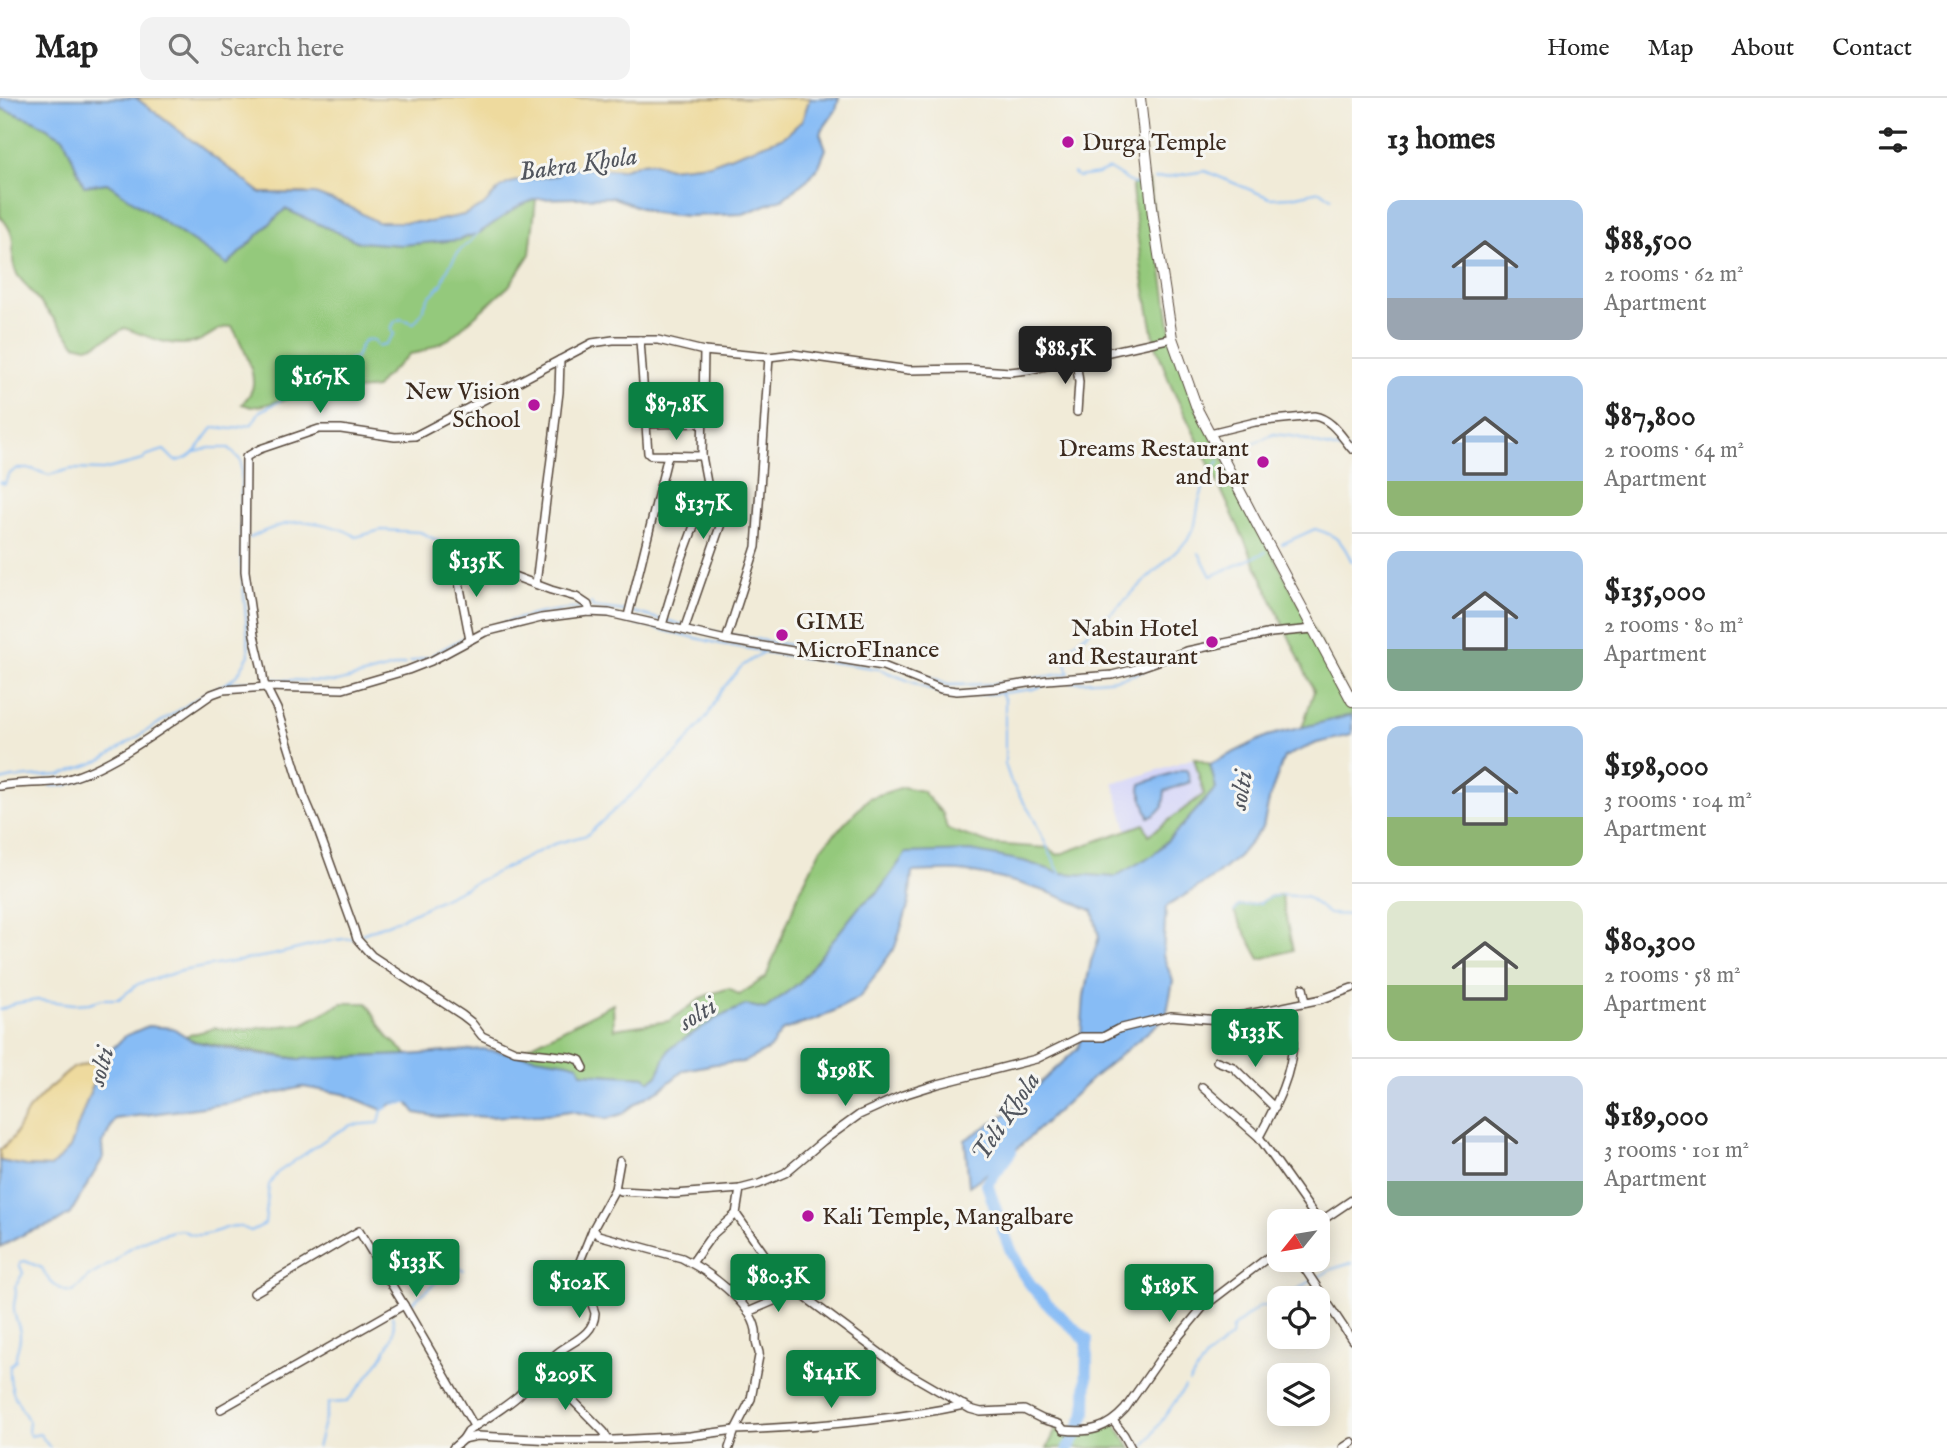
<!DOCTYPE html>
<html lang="en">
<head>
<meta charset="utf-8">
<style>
	body { margin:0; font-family:"IM FELL English",serif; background:#f2f2f2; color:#222; height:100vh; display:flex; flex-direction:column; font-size:26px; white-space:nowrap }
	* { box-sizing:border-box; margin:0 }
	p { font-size:23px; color:#767676 }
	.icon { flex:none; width:38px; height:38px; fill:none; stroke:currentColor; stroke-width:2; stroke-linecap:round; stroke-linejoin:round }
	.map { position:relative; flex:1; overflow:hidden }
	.sheet { display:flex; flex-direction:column; background:#fff; width:595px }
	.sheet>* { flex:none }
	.needle { width:46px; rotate:240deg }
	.buttons { position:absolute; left:1267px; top:1111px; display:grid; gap:14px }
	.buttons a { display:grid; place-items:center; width:63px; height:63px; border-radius:14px; background:#fff; box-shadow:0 4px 18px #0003; font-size:35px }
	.price { position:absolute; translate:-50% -60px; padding:0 16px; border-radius:7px; background:#0b8043; color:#fff; font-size:23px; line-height:46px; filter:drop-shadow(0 2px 4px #0008) }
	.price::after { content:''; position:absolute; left:50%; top:42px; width:21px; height:16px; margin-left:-10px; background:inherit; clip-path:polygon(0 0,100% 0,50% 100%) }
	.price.selected { background:#222; color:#fff }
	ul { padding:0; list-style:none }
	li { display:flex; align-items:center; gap:21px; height:175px; padding:0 35px }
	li+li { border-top:2px solid #e0e0e0 }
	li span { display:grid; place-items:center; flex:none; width:196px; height:140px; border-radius:14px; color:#555 }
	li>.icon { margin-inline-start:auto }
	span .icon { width:84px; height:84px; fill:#fffc; stroke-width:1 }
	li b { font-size:30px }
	h2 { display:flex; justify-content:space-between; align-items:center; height:84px; padding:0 35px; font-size:30px }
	header { display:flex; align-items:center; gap:42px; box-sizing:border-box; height:98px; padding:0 35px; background:#fff; border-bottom:2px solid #e0e0e0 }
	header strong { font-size:33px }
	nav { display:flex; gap:38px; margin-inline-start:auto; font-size:24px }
	.search { width:490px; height:63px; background:#f2f2f2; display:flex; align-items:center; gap:18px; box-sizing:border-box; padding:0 24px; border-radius:14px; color:#767676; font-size:26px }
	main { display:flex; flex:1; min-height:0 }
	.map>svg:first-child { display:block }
</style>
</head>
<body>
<header>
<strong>Map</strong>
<div class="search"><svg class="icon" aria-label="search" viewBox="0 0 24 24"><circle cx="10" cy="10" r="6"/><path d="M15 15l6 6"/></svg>Search here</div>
<nav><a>Home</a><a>Map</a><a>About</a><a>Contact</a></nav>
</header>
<main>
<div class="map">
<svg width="1352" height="1350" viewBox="0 0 1352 1350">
	<rect width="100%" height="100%" fill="#f6f6f2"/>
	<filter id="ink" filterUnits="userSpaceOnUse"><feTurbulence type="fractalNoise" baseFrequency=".0143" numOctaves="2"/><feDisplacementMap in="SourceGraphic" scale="14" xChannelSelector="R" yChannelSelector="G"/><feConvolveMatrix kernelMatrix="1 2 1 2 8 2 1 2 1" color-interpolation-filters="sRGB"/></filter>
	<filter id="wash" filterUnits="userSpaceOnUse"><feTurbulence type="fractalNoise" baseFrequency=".00686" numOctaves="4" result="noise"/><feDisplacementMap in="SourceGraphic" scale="28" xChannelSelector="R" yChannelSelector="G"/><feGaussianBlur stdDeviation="1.57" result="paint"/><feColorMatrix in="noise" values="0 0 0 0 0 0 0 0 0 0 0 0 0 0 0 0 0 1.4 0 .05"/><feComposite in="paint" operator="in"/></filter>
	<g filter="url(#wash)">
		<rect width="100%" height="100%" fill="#f1ebd8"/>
		<polygon fill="#d7d7f8" points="1194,660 1204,696 1148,738 1144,727 1127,732 1113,684 1127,682"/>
		<g fill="#94c97b" stroke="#687a4c" stroke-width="2">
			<path d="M0,10l35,13 29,17 20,48 23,-3 120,82 58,-56 74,33 42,3 57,-5 21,-7 40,-27 17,-7 -6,55 -21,32 -60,53 -28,13 -11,2 -27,25 -7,9 -27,3 -21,-3 -64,17 -12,2 -10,-3c5,-6 11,-12 11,-20 1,-19 -13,-42 -21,-58 -17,2 -22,11 -36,16 -21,7 -51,-6 -71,-14l-28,16 -10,3 -12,-3 -57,-68c-13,-23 6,-34 -18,-60z"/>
			<polygon points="1149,83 1172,240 1198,313 1352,606 1352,617 1302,630 1314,593 1212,372 1171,288 1155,245 1142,175 1132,91 1133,86"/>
			<polygon points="1194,660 1210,666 1216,690 1183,727 1153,757 1114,779 1060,775 1023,763 906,755 879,793 860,808 799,885 765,911 746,907 717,920 670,951 657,978 650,983 645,979 582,975 516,955 613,906 614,931 669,923 705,898 729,890 739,897 766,879 800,793 821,750 869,700 903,689 922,693 943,716 947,731 991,746 1048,750 1058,757 1144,726 1149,737 1204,696"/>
			<polygon points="1281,797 1293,852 1260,861 1234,814 1239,808 1260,805 1269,799"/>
			<polygon points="342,905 367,905 388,939 408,957 299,961 193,943 185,938 215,930 235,932 303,926"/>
			<polygon points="1114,1324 1131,1350 1047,1350 1059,1326 1064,1332 1075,1339 1077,1334"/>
		</g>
		<g fill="#eeda9e" stroke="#94825e" stroke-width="2">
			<polygon points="136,0 810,0 802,23 784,39 710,66 669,70 652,64 642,65 621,72 545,68 563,77 517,83 507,86 483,108 464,117 430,124 377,124 305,95 261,95"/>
			<polygon points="102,961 70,1050 51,1069 26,1068 0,1063 0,1052 13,1040 28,1012 48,991 73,970"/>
		</g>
		<g fill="#87bcf5" stroke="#61738a" stroke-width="2">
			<polygon points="0,0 136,0 261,95 315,96 348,108 377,124 430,124 464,117 483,108 498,92 507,86 517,83 560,77 544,73 545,68 621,72 642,65 652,64 669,70 710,66 784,39 802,23 810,0 839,0 836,12 820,35 826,51 819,68 809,80 784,100 743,116 688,118 654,115 612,99 536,101 519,108 479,135 458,142 401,147 359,144 285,111 227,167 107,85 84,88 64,40 35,23 0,10"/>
			<path d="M1352,617v20l-35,8 -33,14 -14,39 -7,31 -24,29 -25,21 -48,30 -3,48 10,26 -7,36 -71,59 -94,88 -32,22 -4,-46 45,-29 68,-63 3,-11 3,-41 7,-35 8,-24 -6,-26c-39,-19 -82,-32 -126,-39 -17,-3 -37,0 -55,0l-3,31 -14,44 -36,51 -41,21 -35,11 -14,19 -25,13 -29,2 -31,6 -23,19 -22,12 -17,13 -15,5 -36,-8 -31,4 -55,2 -25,-2 -21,2 -23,-4 -8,-10h-14l-12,7 -38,-16 -41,-7 -78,17 -110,15 -13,26 1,13 -33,56 -16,10 -26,8 -28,15v-86l26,5 25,1 19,-19 32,-89 23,-23 23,-10 25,2 20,13 51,11 55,7 109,-4 75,-6 85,13 10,3 4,8 63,4 5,4 7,-5 12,-27 48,-31 29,-13 19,4 34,-26 61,-77 19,-15 27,-38 65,-2 52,10 37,12 54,4 39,-22 30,-30 33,-37 -6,-24 57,-28z"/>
			<polygon points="1181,672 1187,672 1190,684 1165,693 1163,709 1153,718 1149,719 1140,692 1141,686"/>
		</g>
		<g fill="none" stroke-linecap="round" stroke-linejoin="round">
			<g stroke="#87bcf5" stroke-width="2">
				<polyline points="1073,75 1078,79 1098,76 1109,71 1133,86 1144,84"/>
				<polyline points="1155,81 1205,73 1270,100 1292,99 1320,93 1331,100"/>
				<polyline points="1236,353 1274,336 1297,339 1317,346 1351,354"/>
				<polyline points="196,354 209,350 229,350 241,363 241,460 249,557 238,576 227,585"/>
				<path d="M0,384l5,2 3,-9 8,-6h16l17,6 22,-6 32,1 40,-10 2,-4 19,-6 11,11c19,0 27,-21 39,-34l18,2 20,-5 8,-13 15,-7 17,-12 26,-2 21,-12h4l3,-3 -4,-7 8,-9h5c6,-10 5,-24 20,-18l2,5 9,-2 8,-10 -3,-5 4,-8 6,-2 13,4 7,-9 7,-16 14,-14 5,-14 12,-19 11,-9 9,-11"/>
				<path d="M250,440c13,-7 31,-14 47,-16 15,-2 48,6 59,15l25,-7 39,2 49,24"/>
				<path d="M1282,446l33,-15c23,7 27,12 37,33"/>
				<polyline points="1199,455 1211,478 1266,454"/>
				<polyline points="591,505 593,509 625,513"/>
				<polyline points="633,514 662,522"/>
				<polyline points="587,519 612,520 721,546 761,553"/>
				<polyline points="666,522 683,527"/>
				<polyline points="689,528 724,536"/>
				<path d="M489,530c30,-11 64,-19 96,-20"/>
				<polyline points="730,537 881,562 948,587 995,586 1069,575 1065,561 1069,550 1110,516 1187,443 1195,427 1199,403 1207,379 1219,363"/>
				<polyline points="432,557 465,539"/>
				<polyline points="410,564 428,559"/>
				<polyline points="265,581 337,584 405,566"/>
				<path d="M1071,584c34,-1 52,-1 83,-16"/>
				<polyline points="1002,595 1034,591 1047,586 1065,584"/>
				<polyline points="0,683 13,680 60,677 100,663 204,596 227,585 250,583"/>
				<polyline points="50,688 64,688 97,676"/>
				<polyline points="0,693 23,689"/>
				<polyline points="1234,814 1239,808 1260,805 1269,799 1281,797 1307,799 1329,816 1352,817"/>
				<polyline points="362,836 405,819 554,746 587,737 679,653 708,617 720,594 741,569 763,554 879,571 942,596 960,598 1001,595 1005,602 1005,666 1011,684 1033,719 1060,776"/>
				<polyline points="0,912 16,905 38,902 74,906 90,905 102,901 119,901 138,886 181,873 273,857 335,842 353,840"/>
				<polyline points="393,1006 408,1005"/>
				<polyline points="1317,1180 1332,1171 1352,1165"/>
				<polyline points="1283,1200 1311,1183"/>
				<polyline points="408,1208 440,1181 440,1175 449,1165 464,1172"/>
				<polyline points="1189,1284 1206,1260 1231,1239 1232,1230 1260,1208 1271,1208 1279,1203"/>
				<path d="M50,1350l-10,-14 -10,2 -2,-5 1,-9c-11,-21 -21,-30 -19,-56l6,-6c-1,-9 4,-14 4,-23 1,-10 -6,-18 -6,-28 -1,-8 4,-14 1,-22l8,-14 -3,-7v-4l5,-1 17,7c5,12 16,24 31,24l15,-15 27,-16 11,-11 24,-12 23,-7 9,-1c18,12 34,-1 53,-4 5,0 11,3 16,5l14,-7 4,-39 8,-12 55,-38 19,-10 28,-2 3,-13 6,-3"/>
				<path d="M317,1350l12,-45 18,-1c13,-15 48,-56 47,-75 0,-4 -1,-7 -2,-11"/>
				<polyline points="646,1350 647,1348"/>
				<polyline points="1143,1350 1185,1289"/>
			</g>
			<path stroke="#87bcf5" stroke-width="12" d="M1011,1053l-24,33c11,31 20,66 39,94 15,23 41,44 61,62l-1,72 -11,25 -7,11"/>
		</g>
	</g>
	<g filter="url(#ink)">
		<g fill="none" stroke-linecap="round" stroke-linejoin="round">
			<g stroke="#56473a" stroke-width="10">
				<g id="minor">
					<polyline points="640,242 648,355 650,357 702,358"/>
					<polyline points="1076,262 1079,284 1077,314"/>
					<polyline points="648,326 703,325"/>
					<path d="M1210,335l45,-11 59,-6c18,3 27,20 38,33"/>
					<polyline points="536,486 559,294 560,262"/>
					<polyline points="628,518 668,357"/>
					<polyline points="662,527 681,463 708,390 702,358 704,253"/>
					<polyline points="684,532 732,394 728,390 708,390"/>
					<polyline points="470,542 456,469 456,462 460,458 551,492 576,499 588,507 590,514"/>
					<polyline points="726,542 756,449 769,259"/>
					<path d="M0,688c20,-4 40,-2 60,-5 48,-10 111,-59 152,-87l11,-4 43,-3 77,2 65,-19 23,-9 54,-29 56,-14 47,-6 21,1 117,27 157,26 58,23 16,2 40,-3 50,-8 65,-5 20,-5 55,-19 84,-18 42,-4"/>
					<polyline points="1303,890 1306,904"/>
					<path d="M1293,941c0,35 -18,68 -34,98l60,85"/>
					<polyline points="1217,963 1233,969 1275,1010"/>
					<polyline points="584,970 580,962 570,959 515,953 482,938 471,924 462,917 372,858 357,841 354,831 316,726 304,698 277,611 264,585 262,571 254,537 245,473 246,359 260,351 319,331 341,331 395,339 415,338 592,245 613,242 658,242 704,253 769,259 793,256 909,272 967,271 1010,274 1028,272 1172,240"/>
					<polyline points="1202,989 1259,1039"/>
					<polyline points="615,1091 621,1093 675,1096 740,1091 759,1086 785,1075 823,1043 859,1017 903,997 938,986 1036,961 1081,939 1103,939 1118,931 1171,918 1219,922 1322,901 1352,890"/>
					<path d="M740,1091l-4,25 36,51 25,26 104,78 69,40 11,3 43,-2 18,9 17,5 5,6c26,3 43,-1 61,-21l35,-50 43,-52 76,-58"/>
					<polyline points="1318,1125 1352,1102"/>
					<polyline points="1299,1162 1352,1242"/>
					<polyline points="692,1165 712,1137 736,1116"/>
					<polyline points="404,1207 474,1328"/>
					<polyline points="748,1214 797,1193"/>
					<polyline points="542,1271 604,1334 608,1342"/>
					<polyline points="221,1311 404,1207 359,1133 254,1195"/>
					<polyline points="1114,1324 1124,1337 1131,1350"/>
					<path d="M463,1341l5,-8c16,-11 35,-22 50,-35 13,-12 23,-29 37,-41 14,-13 39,-18 40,-42l-14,-41 -1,-11 13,-32 22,-40 5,-28"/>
					<path d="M453,1350l10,-9 14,-3 78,4h59l76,-4 45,-6 16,-31 8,-43c1,-3 -1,-6 -2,-10 -2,-5 0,-11 -1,-16 -5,-28 -50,-60 -74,-72l-84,-23 -5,-6"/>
					<path d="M729,1350l6,-18c76,-3 154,-9 229,-25"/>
					<polyline points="1343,1350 1352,1344"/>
				</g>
			</g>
			<g stroke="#56473a" stroke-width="12">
				<polyline id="highway" points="1140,0 1153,118 1172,240 1198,313 1257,426 1352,603"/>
			</g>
			<use href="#minor" stroke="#fff" stroke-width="7"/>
			<use href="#highway" stroke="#fff" stroke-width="10"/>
		</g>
	</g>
	<g fill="#b5179e" stroke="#f6f6f2" stroke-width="2.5">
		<circle cx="1068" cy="44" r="7"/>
		<circle cx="534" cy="307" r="7"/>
		<circle cx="1263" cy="364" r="7"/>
		<circle cx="782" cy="537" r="7"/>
		<circle cx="1212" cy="544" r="7"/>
		<circle cx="808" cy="1118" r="7"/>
	</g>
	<g text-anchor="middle" stroke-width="6" stroke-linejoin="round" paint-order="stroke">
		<g font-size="24" fill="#3b2a1e" stroke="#f6f6f2" text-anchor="start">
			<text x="1082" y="52">Durga Temple</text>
			<text x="520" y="301" text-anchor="end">New Vision<tspan x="520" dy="28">School</tspan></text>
			<text x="1249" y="358" text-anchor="end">Dreams Restaurant<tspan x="1249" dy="28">and bar</tspan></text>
			<text x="796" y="531">GIME<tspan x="796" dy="28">MicroFInance</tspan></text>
			<text x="1198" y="538" text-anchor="end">Nabin Hotel<tspan x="1198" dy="28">and Restaurant</tspan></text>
			<text x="822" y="1126">Kali Temple, Mangalbare</text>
		</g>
		<g font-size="26" font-style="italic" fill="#52565e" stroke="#f6f6f2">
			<text transform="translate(578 65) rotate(-8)" y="9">Bakra Khola</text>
			<text transform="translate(1240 692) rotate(-81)" y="9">solti</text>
			<text transform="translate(697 915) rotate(-32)" y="9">solti</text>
			<text transform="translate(100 968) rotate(-75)" y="9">solti</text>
			<text transform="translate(1005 1018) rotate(-56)" y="9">Teli Khola</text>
		</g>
	</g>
</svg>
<div class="buttons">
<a><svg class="needle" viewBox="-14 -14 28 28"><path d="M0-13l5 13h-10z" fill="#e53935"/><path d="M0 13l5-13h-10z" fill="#767676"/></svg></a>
<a><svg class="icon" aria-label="locate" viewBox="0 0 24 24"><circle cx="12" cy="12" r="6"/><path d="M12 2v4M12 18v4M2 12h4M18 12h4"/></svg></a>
<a><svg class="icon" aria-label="layers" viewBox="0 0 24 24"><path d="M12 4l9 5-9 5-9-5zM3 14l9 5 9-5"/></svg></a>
</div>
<b class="price selected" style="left:1065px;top:288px">$88.5K</b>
<b class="price" style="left:320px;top:317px">$167K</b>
<b class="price" style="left:676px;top:344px">$87.8K</b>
<b class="price" style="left:703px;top:443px">$137K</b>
<b class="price" style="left:476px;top:501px">$135K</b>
<b class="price" style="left:1255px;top:971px">$133K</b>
<b class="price" style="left:845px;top:1010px">$198K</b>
<b class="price" style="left:416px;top:1201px">$133K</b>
<b class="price" style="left:778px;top:1216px">$80.3K</b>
<b class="price" style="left:579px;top:1222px">$102K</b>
<b class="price" style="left:1169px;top:1226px">$189K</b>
<b class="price" style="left:831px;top:1312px">$141K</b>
<b class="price" style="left:565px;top:1314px">$209K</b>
</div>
<section class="sheet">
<h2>13 homes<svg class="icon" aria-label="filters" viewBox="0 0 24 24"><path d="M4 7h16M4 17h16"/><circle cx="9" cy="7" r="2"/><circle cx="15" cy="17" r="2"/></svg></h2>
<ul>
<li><span style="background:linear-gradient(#a9c7e8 70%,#9aa5b1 0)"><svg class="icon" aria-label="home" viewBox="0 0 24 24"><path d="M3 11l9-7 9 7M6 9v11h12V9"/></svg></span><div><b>$88,500</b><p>2 rooms · 62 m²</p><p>Apartment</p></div></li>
<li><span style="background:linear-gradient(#a9c7e8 75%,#8fb573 0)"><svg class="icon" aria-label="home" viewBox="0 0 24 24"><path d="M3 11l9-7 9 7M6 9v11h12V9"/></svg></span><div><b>$87,800</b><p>2 rooms · 64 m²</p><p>Apartment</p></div></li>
<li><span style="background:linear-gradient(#a9c7e8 70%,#7fa58c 0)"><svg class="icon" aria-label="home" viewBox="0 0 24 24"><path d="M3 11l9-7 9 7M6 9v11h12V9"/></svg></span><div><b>$135,000</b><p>2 rooms · 80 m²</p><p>Apartment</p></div></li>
<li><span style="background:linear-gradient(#a9c7e8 65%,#8fb573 0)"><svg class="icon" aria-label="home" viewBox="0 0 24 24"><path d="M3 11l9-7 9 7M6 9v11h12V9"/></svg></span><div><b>$198,000</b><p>3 rooms · 104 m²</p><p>Apartment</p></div></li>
<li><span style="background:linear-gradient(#dfe7d0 60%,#8fb573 0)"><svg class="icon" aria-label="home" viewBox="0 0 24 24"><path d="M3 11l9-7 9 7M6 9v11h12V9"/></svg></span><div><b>$80,300</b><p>2 rooms · 58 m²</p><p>Apartment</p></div></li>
<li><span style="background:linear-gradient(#c9d6e8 75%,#7fa58c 0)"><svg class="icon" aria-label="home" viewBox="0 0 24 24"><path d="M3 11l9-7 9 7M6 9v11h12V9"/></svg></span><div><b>$189,000</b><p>3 rooms · 101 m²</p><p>Apartment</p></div></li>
</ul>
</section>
</main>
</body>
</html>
